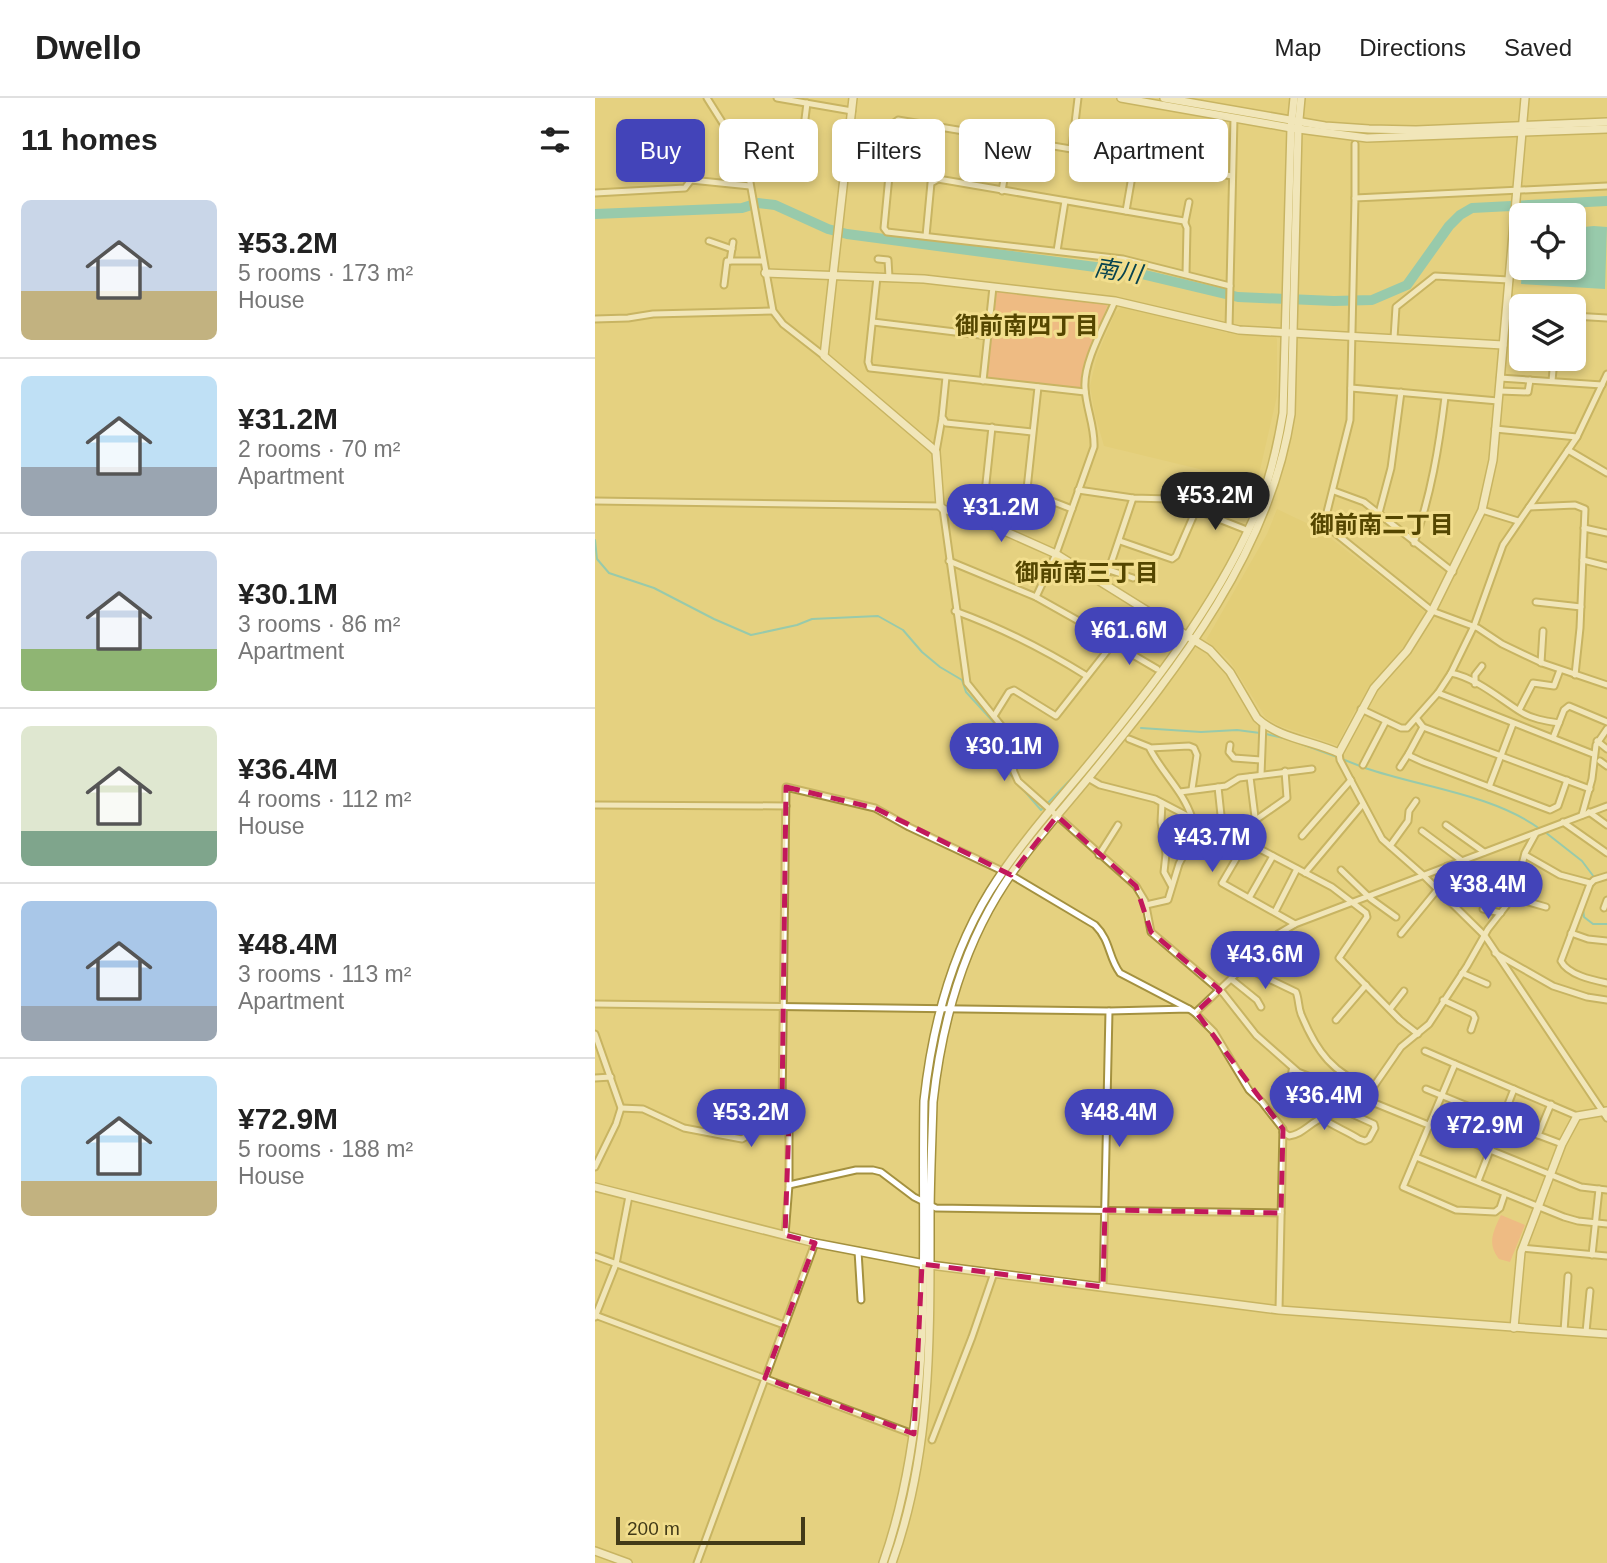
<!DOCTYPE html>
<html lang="en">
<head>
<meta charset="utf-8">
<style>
	body { margin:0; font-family:Helvetica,"Noto Sans JP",sans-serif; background:#f6f6f6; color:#222; height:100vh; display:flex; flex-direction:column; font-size:26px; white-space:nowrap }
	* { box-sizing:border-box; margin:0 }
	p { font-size:23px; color:#767676 }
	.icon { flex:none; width:38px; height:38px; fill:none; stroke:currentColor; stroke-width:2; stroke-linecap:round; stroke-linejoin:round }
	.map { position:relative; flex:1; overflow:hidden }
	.panel { display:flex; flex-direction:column; background:#fff; width:595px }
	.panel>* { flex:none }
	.top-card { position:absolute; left:21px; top:21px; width:665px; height:63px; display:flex; gap:14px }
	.fabs { position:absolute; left:914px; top:105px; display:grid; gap:14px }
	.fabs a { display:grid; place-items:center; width:77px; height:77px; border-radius:10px; background:#fff; box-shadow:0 4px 10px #0003; font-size:35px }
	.scale { position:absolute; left:21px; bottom:18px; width:189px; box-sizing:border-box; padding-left:7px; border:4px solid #423a18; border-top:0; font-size:19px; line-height:24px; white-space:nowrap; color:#423a18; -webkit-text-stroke:5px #f2de8d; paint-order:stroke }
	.price { position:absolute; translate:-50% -60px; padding:0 16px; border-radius:24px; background:#4344b9; color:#fff; font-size:23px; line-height:46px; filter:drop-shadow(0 2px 4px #0008) }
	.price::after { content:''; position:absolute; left:50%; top:42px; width:21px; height:16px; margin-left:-10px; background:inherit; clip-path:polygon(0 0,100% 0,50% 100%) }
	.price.active { background:#222; color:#fff }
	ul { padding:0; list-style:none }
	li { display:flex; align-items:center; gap:21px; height:175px; padding:0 21px }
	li+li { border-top:2px solid #e0e0e0 }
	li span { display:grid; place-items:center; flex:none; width:196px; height:140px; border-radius:10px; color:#555 }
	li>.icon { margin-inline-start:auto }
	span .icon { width:84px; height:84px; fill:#fffc; stroke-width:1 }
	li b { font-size:30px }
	h2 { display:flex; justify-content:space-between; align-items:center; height:84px; padding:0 21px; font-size:30px }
	.tag { padding:0 24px; border-radius:10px; background:#fff; box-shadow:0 4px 10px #0003; font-size:24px; line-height:63px }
	.tag.active { background:#4344b9; color:#fff }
	header { display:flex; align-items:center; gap:42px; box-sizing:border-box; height:98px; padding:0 35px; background:#fff; border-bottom:2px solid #e0e0e0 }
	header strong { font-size:33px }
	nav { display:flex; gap:38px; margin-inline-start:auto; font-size:24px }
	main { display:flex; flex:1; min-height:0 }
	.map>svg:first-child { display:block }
</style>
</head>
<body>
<header>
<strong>Dwello</strong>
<nav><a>Map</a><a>Directions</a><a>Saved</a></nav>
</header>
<main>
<section class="panel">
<h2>11 homes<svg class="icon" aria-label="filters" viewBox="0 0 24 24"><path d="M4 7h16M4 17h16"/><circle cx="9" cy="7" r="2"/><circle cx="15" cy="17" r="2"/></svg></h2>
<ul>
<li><span style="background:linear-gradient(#c9d6e8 65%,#c2b280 0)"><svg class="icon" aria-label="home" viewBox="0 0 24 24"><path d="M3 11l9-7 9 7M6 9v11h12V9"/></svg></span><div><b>¥53.2M</b><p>5 rooms · 173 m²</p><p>House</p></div></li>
<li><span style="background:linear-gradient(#bfe0f5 65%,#9aa5b1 0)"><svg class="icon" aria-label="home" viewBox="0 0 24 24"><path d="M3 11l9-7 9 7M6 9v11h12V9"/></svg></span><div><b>¥31.2M</b><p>2 rooms · 70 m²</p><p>Apartment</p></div></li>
<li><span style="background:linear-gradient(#c9d6e8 70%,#8fb573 0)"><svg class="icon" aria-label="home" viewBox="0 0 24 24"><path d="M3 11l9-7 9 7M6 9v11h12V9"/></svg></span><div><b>¥30.1M</b><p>3 rooms · 86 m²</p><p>Apartment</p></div></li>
<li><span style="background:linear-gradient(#dfe7d0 75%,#7fa58c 0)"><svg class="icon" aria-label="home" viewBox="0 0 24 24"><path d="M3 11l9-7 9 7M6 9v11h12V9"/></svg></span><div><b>¥36.4M</b><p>4 rooms · 112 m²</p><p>House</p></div></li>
<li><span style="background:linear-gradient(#a9c7e8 75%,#9aa5b1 0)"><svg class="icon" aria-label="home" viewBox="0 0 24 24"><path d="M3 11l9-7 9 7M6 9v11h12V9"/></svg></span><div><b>¥48.4M</b><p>3 rooms · 113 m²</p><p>Apartment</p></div></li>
<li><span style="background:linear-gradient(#bfe0f5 75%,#c2b280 0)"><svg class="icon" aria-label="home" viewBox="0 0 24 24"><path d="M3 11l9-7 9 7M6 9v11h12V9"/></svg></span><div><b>¥72.9M</b><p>5 rooms · 188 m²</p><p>House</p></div></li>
</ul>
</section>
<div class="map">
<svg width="1012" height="1465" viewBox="0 0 1012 1465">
	<rect width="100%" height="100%" fill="#e5d180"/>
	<g fill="#e0ca70">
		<polygon points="527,209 633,235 680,238 682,241 682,298 662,385 509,348 500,317 495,288 502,258 520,215"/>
		<polygon points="682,411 724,431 830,514 819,537 779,583 758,616 742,647 685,628 671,620 634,562 611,542 672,436"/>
	</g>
	<g fill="#f89f87">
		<polygon points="402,192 513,206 491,263 486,288 484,290 393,280 392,276"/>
		<path d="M906,1117l24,10 -15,37 -11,-3c-12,-16 -6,-27 2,-44z"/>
	</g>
	<polygon fill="#3bc1df" points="999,128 1012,129 1010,191 926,186 927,170 978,170 978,130"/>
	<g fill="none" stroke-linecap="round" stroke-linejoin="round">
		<g stroke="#3bc1df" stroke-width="2">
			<polyline points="0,442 2,461 14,475 59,490 119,521 156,537 202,527 217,521 283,518 308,532 327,554 345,569 367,582 371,594 404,630 406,636 393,645 389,655 418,679"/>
			<polyline points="546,630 606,634 642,632 665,635"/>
			<polyline points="671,636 693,641 742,659"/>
			<polyline points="747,661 765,668"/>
			<path d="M770,670c55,19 127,26 175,61"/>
			<polyline points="426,689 446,712 482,675"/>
			<polyline points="950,734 987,763 999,779"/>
			<polyline points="990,805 999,785"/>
			<polyline points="988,810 989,819 998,826 1012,826"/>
		</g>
		<polyline stroke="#3bc1df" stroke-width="10" points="0,116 147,110 163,105 180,107 233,131 252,136 538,174 643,199 739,203 777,202 812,187 854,128 865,117 877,110 1012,103"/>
		<g stroke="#a4913f" stroke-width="9">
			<g id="minor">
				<polyline points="112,0 151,62 178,213 188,226 229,258"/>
				<polyline points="182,0 257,13"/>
				<polyline points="175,31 208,37"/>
				<polyline points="477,50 483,0"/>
				<polyline points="151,62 204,69 212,5"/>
				<polyline points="575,67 578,48"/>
				<polyline points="250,73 293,78"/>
				<polyline points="1012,88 760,100 755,322 729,426 837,513 883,530 907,546 947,565 1012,587"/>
				<polyline points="407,93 416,40"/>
				<polyline points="0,95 90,90 96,82 155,88"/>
				<polyline points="760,100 760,46"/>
				<polyline points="531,113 540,61"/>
				<polyline points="590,124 594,104"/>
				<polyline points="331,138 336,85 343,81 589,123 592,130 591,176"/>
				<polyline points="114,143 137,151"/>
				<polyline points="462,153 470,103"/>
				<polyline points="283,161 293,162 294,179"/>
				<polyline points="135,163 138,144"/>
				<polyline points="282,179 273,264 275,270 490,294"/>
				<polyline points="129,187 132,163 168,163"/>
				<polyline points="635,188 528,161 292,134 289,130 299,25 303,22 637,78"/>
				<polyline points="911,213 926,214"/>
				<polyline points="978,218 1012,220"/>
				<polyline points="0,221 33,220 58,216 178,213"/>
				<polyline points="278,224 393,238"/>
				<polyline points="634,230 639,20"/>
				<polyline points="799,240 801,209 840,178 914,182"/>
				<polyline points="351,279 347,319 351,325 437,334"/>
				<polyline points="905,280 1007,287"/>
				<polyline points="388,283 398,189"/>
				<polyline points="957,283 959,261"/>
				<polyline points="443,289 432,391 436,395 477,411"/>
				<polyline points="756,290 903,303"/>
				<polyline points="904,293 933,294 935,282"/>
				<polyline points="900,331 982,339"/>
				<polyline points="973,352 1012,375"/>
				<polyline points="341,354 347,320"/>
				<polyline points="483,392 538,400 574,401 601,412 581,458 577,461 525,443"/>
				<polyline points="739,393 769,404 858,474"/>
				<polyline points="0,403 345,408"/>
				<polyline points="934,409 980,407 990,411 985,530 980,577"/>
				<polyline points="348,411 372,585 409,631 419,674 423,683 541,788 550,803 556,834 628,895 661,937 703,974 986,1089 1012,1092"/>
				<polyline points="601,412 649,431"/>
				<polyline points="887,412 923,423"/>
				<polyline points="784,415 796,370 806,294"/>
				<polyline points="387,423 397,329"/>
				<polyline points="989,430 1012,435"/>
				<path d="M819,445c17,-48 25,-96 31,-146"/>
				<polyline points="988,462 1012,468"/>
				<polyline points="354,463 441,499 514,540 516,548 461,618 419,592 414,594 399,618"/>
				<polyline points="514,472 538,480"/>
				<polyline points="509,486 538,400"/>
				<path d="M441,499l20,-43 38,-107c1,-21 -8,-38 -9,-59 -2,-26 20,-63 30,-87"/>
				<polyline points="941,504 986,509"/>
				<path d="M360,513c47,17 90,39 132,65"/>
				<polyline points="516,544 562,571"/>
				<polyline points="946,565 948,533"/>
				<path d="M856,575c25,5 48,25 70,39 11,7 25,9 38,11"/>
				<polyline points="880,586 880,577 887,568"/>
				<polyline points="843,595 998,656"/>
				<polyline points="766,611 806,630 812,630 843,595 856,575 879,528 908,447 982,339 1012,276"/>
				<polyline points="924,612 938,585 959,588 965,572"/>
				<polyline points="822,621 828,629 814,655 815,658 828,664 955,712 963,708 972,682"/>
				<polyline points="828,629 995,691"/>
				<polyline points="958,640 969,612 974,608 1012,624"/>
				<path d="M534,641l20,8c12,25 34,43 43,71"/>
				<polyline points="1002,643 1012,651"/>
				<polyline points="635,647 634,654 639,660 666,662"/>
				<polyline points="555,650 594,648 599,650 602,657 597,691"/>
				<polyline points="744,655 745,662 787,741 828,777 890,838 1012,1020"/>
				<polyline points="1005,663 1012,668"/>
				<polyline points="768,667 791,623"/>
				<polyline points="805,669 814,655"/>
				<polyline points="666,677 668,625"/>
				<polyline points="655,679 661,727 627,785 700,826"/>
				<polyline points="493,680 505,687 560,701 625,735 661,749 737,789 771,815 772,819 744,860 805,922 823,936"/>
				<polyline points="623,689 628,736"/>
				<polyline points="894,689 918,626"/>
				<polyline points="585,694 631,688 644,680 717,671"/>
				<polyline points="567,705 566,724 571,756 569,774 576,787"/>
				<polyline points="0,707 191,708"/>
				<polyline points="994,714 1012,727"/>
				<polyline points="987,717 997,681 1001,647 1012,631"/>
				<polyline points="662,721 692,700 690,673"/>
				<polyline points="968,724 1012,755"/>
				<polyline points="851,727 889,754"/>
				<polyline points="827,733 866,762"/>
				<polyline points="707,738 756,682"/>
				<polyline points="795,748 813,723 814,713 821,703"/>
				<polyline points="504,757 523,727"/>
				<polyline points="930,757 965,777 995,785"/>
				<polyline points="852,768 861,773 923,782"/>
				<polyline points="746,772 776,801 801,819"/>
				<polyline points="710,775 768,706"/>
				<path d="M1012,778l-13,4 -4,4 -29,77c7,14 32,19 46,22"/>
				<polyline points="916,799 951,809"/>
				<polyline points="654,800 678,758"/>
				<polyline points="551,807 573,802 584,766 605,725"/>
				<polyline points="1009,810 1012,802"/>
				<polyline points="888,811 906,815"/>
				<polyline points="680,814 702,771"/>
				<polyline points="976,835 993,841 1012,843"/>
				<polyline points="806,836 842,792"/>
				<polyline points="900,855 958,888 992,899 1012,902"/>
				<path d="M649,869l52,25c3,7 2,14 5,22 16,39 32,59 71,75"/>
				<polyline points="867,875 892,886"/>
				<polyline points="636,881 662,902 666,909"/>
				<polyline points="848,902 878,916 880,920 876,932"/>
				<polyline points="0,906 514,913 594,911 600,915 683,836 700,826 1012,708"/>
				<polyline points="795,911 809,893"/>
				<polyline points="600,915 619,934 654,992 667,1004 688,1031 684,1212"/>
				<polyline points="741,922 771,887"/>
				<polyline points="0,936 26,1010 21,1026 0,1069"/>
				<polyline points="830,953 860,966"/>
				<path d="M698,970c-7,14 15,39 26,48 11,9 28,15 40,23l6,2 4,-2 6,-11 -1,-4 -22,-10 -5,-5"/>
				<polyline points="0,980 16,979"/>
				<polyline points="831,991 943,1037"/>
				<polyline points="956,1006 943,1037 967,1046"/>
				<polyline points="26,1010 48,1011 89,1030 147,1041 152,1038 153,1026 194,1020 194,1087 190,1137"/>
				<path d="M192,1019l-5,-10 4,-320 89,21 34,19 102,48 84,50c16,16 13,32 25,48l69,36"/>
				<path d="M688,1034l6,4c13,-2 18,-10 29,-16 16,-9 33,-9 47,-21l36,-52 28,-23 38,-58 21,-37 18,-23 12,-26 7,-27 11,-20"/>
				<polyline points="821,1059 969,1119 983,1123 1012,1126"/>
				<polyline points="883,1083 919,991"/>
				<polyline points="194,1087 261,1072 278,1072 286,1074 319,1099 341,1110 686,1115"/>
				<polyline points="910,1095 905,1110 900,1114 861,1112 808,1089 860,966 982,1018"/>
				<polyline points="927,1150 1012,1158"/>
				<polyline points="263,1153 266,1202"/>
				<polyline points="997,1157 1004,1091"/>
				<polyline points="0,1158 189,1227"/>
				<polyline points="508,1189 514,913"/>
				<polyline points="0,1217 318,1336"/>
				<polyline points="0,1219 21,1166 34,1098"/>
				<polyline points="969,1233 973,1178"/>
				<polyline points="991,1234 995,1193"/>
				<polyline points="337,1342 377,1239 399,1175"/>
				<polyline points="102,1465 220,1145"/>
			</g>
		</g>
		<g stroke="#a4913f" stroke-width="10">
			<g id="tertiary">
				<path d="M258,0l-29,258 108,92 4,4 4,54 3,3 39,12 74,33 154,96 20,22 27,46c21,20 56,23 82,35l35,-65 33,-37 25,-40 50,-101 11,-50 32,-362"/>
				<polyline points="526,0 696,30 772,40 1012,31"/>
				<polyline points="569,0 730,28 774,31 821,32 1012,24"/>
				<polyline points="170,175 329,181 520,203 644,232 908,247"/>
				<polyline points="0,1089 220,1145 335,1167 684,1212 1012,1236"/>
				<polyline points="919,1230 926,1154 967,1046 982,1018 1012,1013"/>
				<polyline points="0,1453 33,1465"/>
				<path d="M288,1465c52,-149 38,-307 41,-462 8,-74 27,-147 66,-210 29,-46 64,-85 98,-126 62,-75 125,-156 165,-245 16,-34 24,-71 30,-107l8,-285 3,-30"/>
				<path d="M297,1465c40,-111 38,-227 38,-344 0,-39 2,-78 3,-117 8,-73 26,-143 64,-206 27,-45 64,-84 97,-125 86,-105 176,-220 197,-357l7,-284 3,-32"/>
			</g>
		</g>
		<use href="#minor" stroke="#fff" stroke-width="5"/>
		<use href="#tertiary" stroke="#fff" stroke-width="7"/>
	</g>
	<path d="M0 0H1012V1465H0ZM191,689l89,21 136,67 46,-59 79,70 15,46 69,58 -24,22 87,117 -2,84 -176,-3 -2,77 -181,-23 -8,170 -149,-56 50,-135 -30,-8 4,-112 -7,-16z" fill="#e5d180" fill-opacity=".55" fill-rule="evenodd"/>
	<path fill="none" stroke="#c2185b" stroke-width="5" stroke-dasharray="14 9" stroke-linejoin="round" d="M191,689l89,21 136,67 46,-59 79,70 15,46 69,58 -24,22 87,117 -2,84 -176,-3 -2,77 -181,-23 -8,170 -149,-56 50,-135 -30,-8 4,-112 -7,-16z"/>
	<g text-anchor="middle" stroke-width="6" stroke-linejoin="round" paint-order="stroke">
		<g font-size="24" font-style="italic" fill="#07434f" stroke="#f2de8d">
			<text transform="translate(523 173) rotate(9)" y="8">南川</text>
		</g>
		<g font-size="24" font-weight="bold" fill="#544600" stroke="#f2de8d">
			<text x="432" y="236">御前南四丁目</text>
			<text x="787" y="435">御前南二丁目</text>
			<text x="492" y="483">御前南三丁目</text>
		</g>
	</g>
</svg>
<div class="fabs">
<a><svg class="icon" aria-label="locate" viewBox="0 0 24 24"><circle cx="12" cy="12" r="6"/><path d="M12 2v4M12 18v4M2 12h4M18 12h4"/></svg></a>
<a><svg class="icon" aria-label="layers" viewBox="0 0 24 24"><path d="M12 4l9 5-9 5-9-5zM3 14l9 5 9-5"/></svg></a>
</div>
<div class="scale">200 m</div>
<b class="price active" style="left:620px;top:434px">¥53.2M</b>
<b class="price" style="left:406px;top:446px">¥31.2M</b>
<b class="price" style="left:534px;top:569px">¥61.6M</b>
<b class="price" style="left:409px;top:685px">¥30.1M</b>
<b class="price" style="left:617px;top:776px">¥43.7M</b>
<b class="price" style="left:893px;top:823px">¥38.4M</b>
<b class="price" style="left:670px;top:893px">¥43.6M</b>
<b class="price" style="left:729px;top:1034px">¥36.4M</b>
<b class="price" style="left:156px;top:1051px">¥53.2M</b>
<b class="price" style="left:524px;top:1051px">¥48.4M</b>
<b class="price" style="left:890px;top:1064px">¥72.9M</b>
<div class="top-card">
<a class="tag active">Buy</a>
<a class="tag">Rent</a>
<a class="tag">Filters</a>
<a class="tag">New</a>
<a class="tag">Apartment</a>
</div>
</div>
</main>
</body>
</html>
